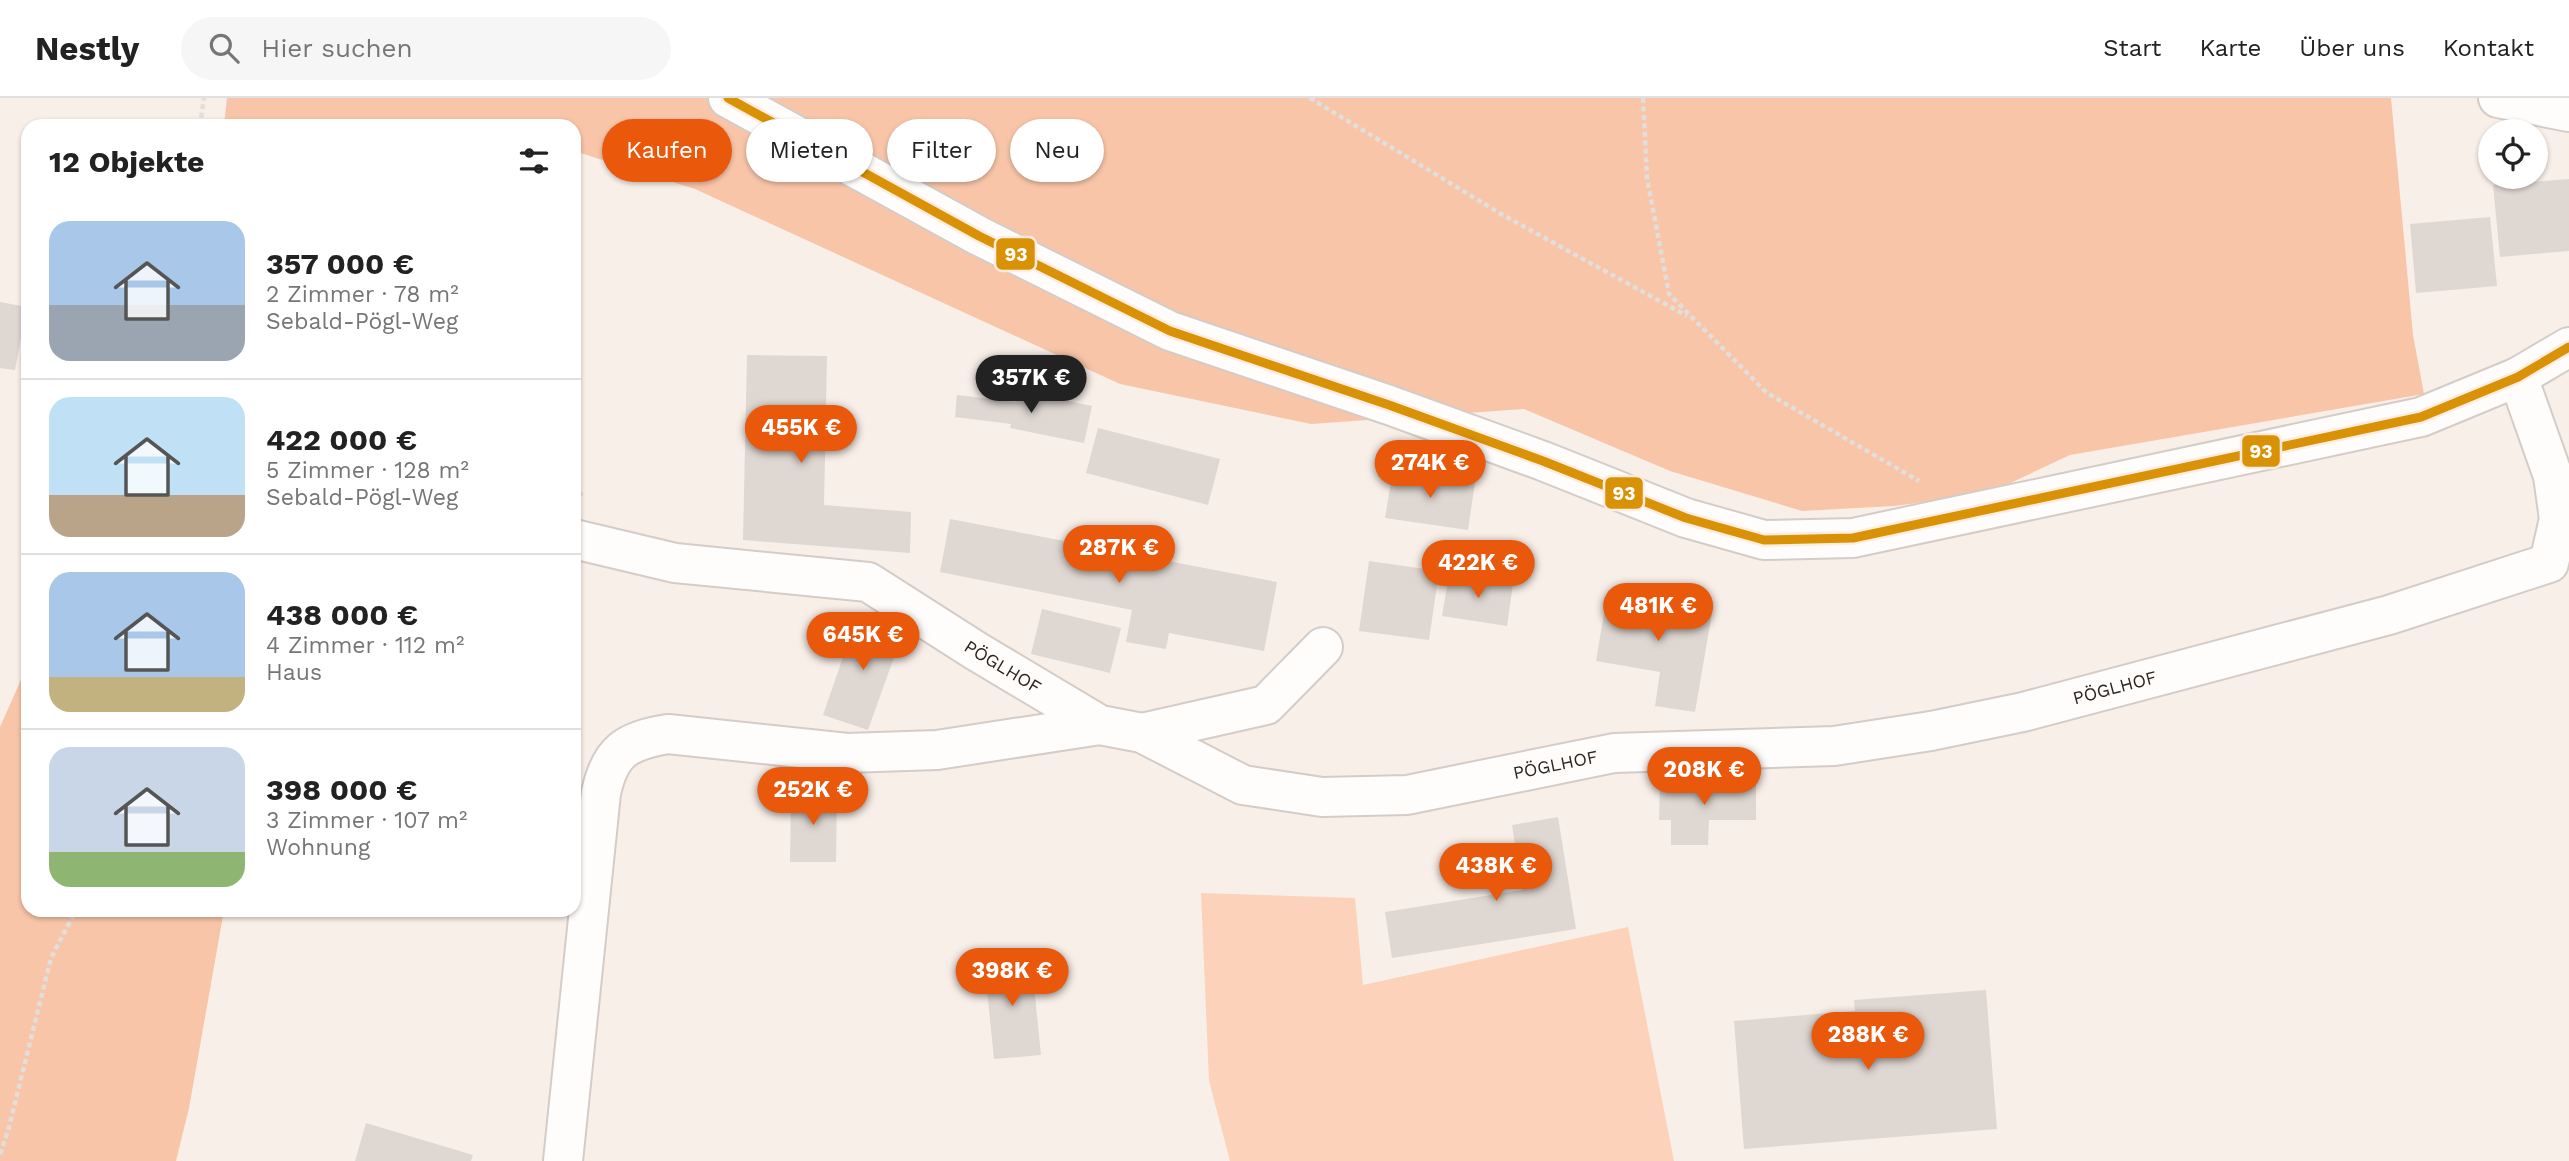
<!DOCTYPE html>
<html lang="de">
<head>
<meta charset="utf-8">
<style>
	body { margin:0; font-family:"Work Sans",sans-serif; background:#f6f6f6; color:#222; height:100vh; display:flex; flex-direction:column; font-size:26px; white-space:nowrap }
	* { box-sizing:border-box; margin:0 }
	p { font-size:23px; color:#767676 }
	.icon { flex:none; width:38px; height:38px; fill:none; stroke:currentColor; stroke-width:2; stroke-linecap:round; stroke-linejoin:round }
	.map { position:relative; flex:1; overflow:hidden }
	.sheet { position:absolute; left:21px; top:21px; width:560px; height:798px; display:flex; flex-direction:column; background:#fff; border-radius:21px; box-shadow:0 2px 5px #0004 }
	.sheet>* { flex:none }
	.banner { position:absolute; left:602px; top:21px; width:665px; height:63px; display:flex; gap:14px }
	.buttons { position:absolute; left:2478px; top:21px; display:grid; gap:14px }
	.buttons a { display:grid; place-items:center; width:70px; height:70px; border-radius:50%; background:#fff; box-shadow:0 2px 5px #0004; font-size:35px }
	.price { position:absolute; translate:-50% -60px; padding:0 16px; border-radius:24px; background:#ea580c; color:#fff; font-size:23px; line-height:46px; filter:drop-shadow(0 2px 4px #0008) }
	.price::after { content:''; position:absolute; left:50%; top:42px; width:21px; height:16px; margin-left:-10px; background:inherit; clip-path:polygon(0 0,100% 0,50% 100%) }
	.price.selected { background:#222; color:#fff }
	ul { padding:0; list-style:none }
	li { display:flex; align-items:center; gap:21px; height:175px; padding:0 28px }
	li+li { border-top:2px solid #e0e0e0 }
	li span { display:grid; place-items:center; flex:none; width:196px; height:140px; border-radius:21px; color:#555 }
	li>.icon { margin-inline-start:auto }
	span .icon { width:84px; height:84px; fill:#fffc; stroke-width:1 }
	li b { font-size:30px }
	h2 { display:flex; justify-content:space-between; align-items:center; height:84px; padding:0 28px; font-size:30px }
	.tag { padding:0 24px; border-radius:32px; background:#fff; box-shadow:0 2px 5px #0004; font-size:24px; line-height:63px }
	.tag.selected { background:#ea580c; color:#fff }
	header { display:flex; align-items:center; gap:42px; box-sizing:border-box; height:98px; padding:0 35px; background:#fff; border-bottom:2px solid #e0e0e0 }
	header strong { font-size:33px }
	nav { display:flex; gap:38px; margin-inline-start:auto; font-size:24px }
	.search { width:490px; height:63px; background:#f6f6f6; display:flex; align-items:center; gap:18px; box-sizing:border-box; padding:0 24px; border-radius:38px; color:#767676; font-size:26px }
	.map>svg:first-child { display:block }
</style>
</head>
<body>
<header>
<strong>Nestly</strong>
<div class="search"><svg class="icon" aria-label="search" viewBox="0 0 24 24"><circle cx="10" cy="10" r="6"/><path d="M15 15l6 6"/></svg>Hier suchen</div>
<nav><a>Start</a><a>Karte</a><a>Über uns</a><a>Kontakt</a></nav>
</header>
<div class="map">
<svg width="2569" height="1063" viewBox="0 0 2569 1063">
	<rect width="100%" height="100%" fill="#f9efe9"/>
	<polygon fill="#fcd2bb" points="1201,795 1355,800 1363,887 1628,829 1674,1063 1230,1063 1209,983"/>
	<g fill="#f8c5a9">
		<polygon points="227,0 2391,0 2413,237 2424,296 2070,357 1987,396 1894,408 1802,413 1670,373 1524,311 1311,326 1120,286 695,91 574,53 574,28 494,28 478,23 467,28 224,28"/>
		<polygon points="28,566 28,812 224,812 189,1010 176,1063 0,1063 0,629"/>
	</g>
	<g fill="#dfd7d2">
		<polygon points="2569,81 2569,153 2500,159 2493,87"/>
		<polygon points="574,85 579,85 576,122 574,122"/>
		<polygon points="2490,119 2497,188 2416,195 2410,126"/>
		<polygon points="0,204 27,209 15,272 0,270"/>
		<polygon points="747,257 827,258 824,407 911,414 910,455 743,442"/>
		<polygon points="1019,293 1092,308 1084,345 1010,330 1011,326 955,319 957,297 1016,304"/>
		<polygon points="1098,330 1220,361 1208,407 1086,375"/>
		<polygon points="1393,372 1475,384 1468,432 1385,420"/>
		<polygon points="950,421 1277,484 1264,553 1169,535 1166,551 1126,544 1132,512 940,474"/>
		<polygon points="1369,463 1439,473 1429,542 1359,533"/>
		<polygon points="1449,476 1513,486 1507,528 1442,518"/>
		<polygon points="1608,492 1713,509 1695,614 1655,608 1660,574 1596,563"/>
		<polygon points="1042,511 1121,530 1110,575 1031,556"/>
		<polygon points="858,516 904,531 868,632 823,617"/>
		<polygon points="1660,683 1756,684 1756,722 1709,722 1708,747 1671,747 1671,722 1659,722"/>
		<polygon points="791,694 837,695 836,764 790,764"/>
		<polygon points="1558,719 1576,831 1392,860 1385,814 1522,792 1512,727"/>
		<polygon points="1031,858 1041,957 994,961 984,862"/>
		<polygon points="1986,892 1997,1031 1744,1051 1734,923 1855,913 1854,902"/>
		<polygon points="366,1025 473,1057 471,1063 355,1063"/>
	</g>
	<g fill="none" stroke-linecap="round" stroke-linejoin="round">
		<g stroke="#d4ccc7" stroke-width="42">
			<g id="minor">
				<polyline points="728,0 979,138 1170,233 1389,307 1543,363 1686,420 1764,442 1853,440 2421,319 2518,279 2569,249"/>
				<polyline points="2498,0 2569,14"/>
				<path id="s1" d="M574,441l101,24 193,19 108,69 124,74 42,8 101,52 79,12 85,-2 207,-42 220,-7 97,-15 92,-19 366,-97 160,-52 10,-44 -6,-43 -35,-99"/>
				<polyline points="1142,635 1266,607 1323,549"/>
				<path d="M563,1063l38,-368c9,-42 25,-52 67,-59l179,19 90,-3 163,-25"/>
			</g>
		</g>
		<g stroke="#e1dedc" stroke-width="4.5" stroke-dasharray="5 3.5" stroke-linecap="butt">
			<polyline points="1310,0 1501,116 1687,218"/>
			<polyline points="1643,0 1647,80 1669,196 1767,295 1919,383"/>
			<polyline points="200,28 204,0"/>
			<polyline points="574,388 582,398"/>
			<polyline points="0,1056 8,1033 51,860 76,812"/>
		</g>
		<use href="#minor" stroke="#fefdfc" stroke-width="38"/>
		<g stroke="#ffede3" stroke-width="14">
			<polyline id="bus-1" points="728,0 979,138 1170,233 1389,307 1543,363 1686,420 1764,442 1853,440 2421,319 2518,279 2569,249"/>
		</g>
		<use href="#bus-1" stroke="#d99205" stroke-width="9"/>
	</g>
	<g text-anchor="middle" stroke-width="7" stroke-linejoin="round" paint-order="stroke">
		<g font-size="18" fill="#2c241f" stroke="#ffede3">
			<text dy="6" stroke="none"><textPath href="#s1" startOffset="457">PÖGLHOF</textPath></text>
			<text dy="6" stroke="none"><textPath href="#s1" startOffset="1610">PÖGLHOF</textPath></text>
			<text dy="6" stroke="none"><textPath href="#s1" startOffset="1043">PÖGLHOF</textPath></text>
		</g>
	</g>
	<g stroke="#ffede3" stroke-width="2.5">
		<rect x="995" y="139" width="41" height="34" rx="7" fill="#d99205"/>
		<rect x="2241" y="336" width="40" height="34" rx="7" fill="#d99205"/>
		<rect x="1604" y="378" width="40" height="34" rx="7" fill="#d99205"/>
	</g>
	<g font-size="19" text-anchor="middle" font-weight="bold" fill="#fff">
		<text x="1016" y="163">93</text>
		<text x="2261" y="360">93</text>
		<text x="1624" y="402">93</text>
	</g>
</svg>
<div class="buttons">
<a><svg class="icon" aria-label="locate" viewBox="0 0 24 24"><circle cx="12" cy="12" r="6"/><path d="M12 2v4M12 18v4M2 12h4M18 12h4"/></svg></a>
</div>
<b class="price selected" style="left:1031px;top:317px">357K €</b>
<b class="price" style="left:801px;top:367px">455K €</b>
<b class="price" style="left:1430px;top:402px">274K €</b>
<b class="price" style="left:1119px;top:487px">287K €</b>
<b class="price" style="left:1478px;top:502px">422K €</b>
<b class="price" style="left:1658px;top:545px">481K €</b>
<b class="price" style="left:863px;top:574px">645K €</b>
<b class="price" style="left:1704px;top:709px">208K €</b>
<b class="price" style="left:813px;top:729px">252K €</b>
<b class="price" style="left:1496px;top:805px">438K €</b>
<b class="price" style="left:1012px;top:910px">398K €</b>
<b class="price" style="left:1868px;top:974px">288K €</b>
<div class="banner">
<a class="tag selected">Kaufen</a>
<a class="tag">Mieten</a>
<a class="tag">Filter</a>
<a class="tag">Neu</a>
</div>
<section class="sheet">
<h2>12 Objekte<svg class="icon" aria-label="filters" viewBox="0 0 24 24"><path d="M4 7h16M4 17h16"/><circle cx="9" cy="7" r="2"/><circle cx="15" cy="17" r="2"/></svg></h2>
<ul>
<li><span style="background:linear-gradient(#a9c7e8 60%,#9aa5b1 0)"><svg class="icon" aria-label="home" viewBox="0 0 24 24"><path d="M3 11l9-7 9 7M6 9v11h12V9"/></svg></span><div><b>357 000 €</b><p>2 Zimmer · 78 m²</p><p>Sebald-Pögl-Weg</p></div></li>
<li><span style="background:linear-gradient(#bfe0f5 70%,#b9a48a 0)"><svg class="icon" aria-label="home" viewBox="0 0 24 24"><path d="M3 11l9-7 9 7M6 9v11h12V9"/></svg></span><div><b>422 000 €</b><p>5 Zimmer · 128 m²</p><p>Sebald-Pögl-Weg</p></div></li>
<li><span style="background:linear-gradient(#a9c7e8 75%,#c2b280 0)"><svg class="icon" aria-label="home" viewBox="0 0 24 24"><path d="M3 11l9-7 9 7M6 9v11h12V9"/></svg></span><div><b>438 000 €</b><p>4 Zimmer · 112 m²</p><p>Haus</p></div></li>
<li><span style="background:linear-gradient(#c9d6e8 75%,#8fb573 0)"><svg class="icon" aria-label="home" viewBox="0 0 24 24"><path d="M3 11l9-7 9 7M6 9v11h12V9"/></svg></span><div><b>398 000 €</b><p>3 Zimmer · 107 m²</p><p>Wohnung</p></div></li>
</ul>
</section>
</div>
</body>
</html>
